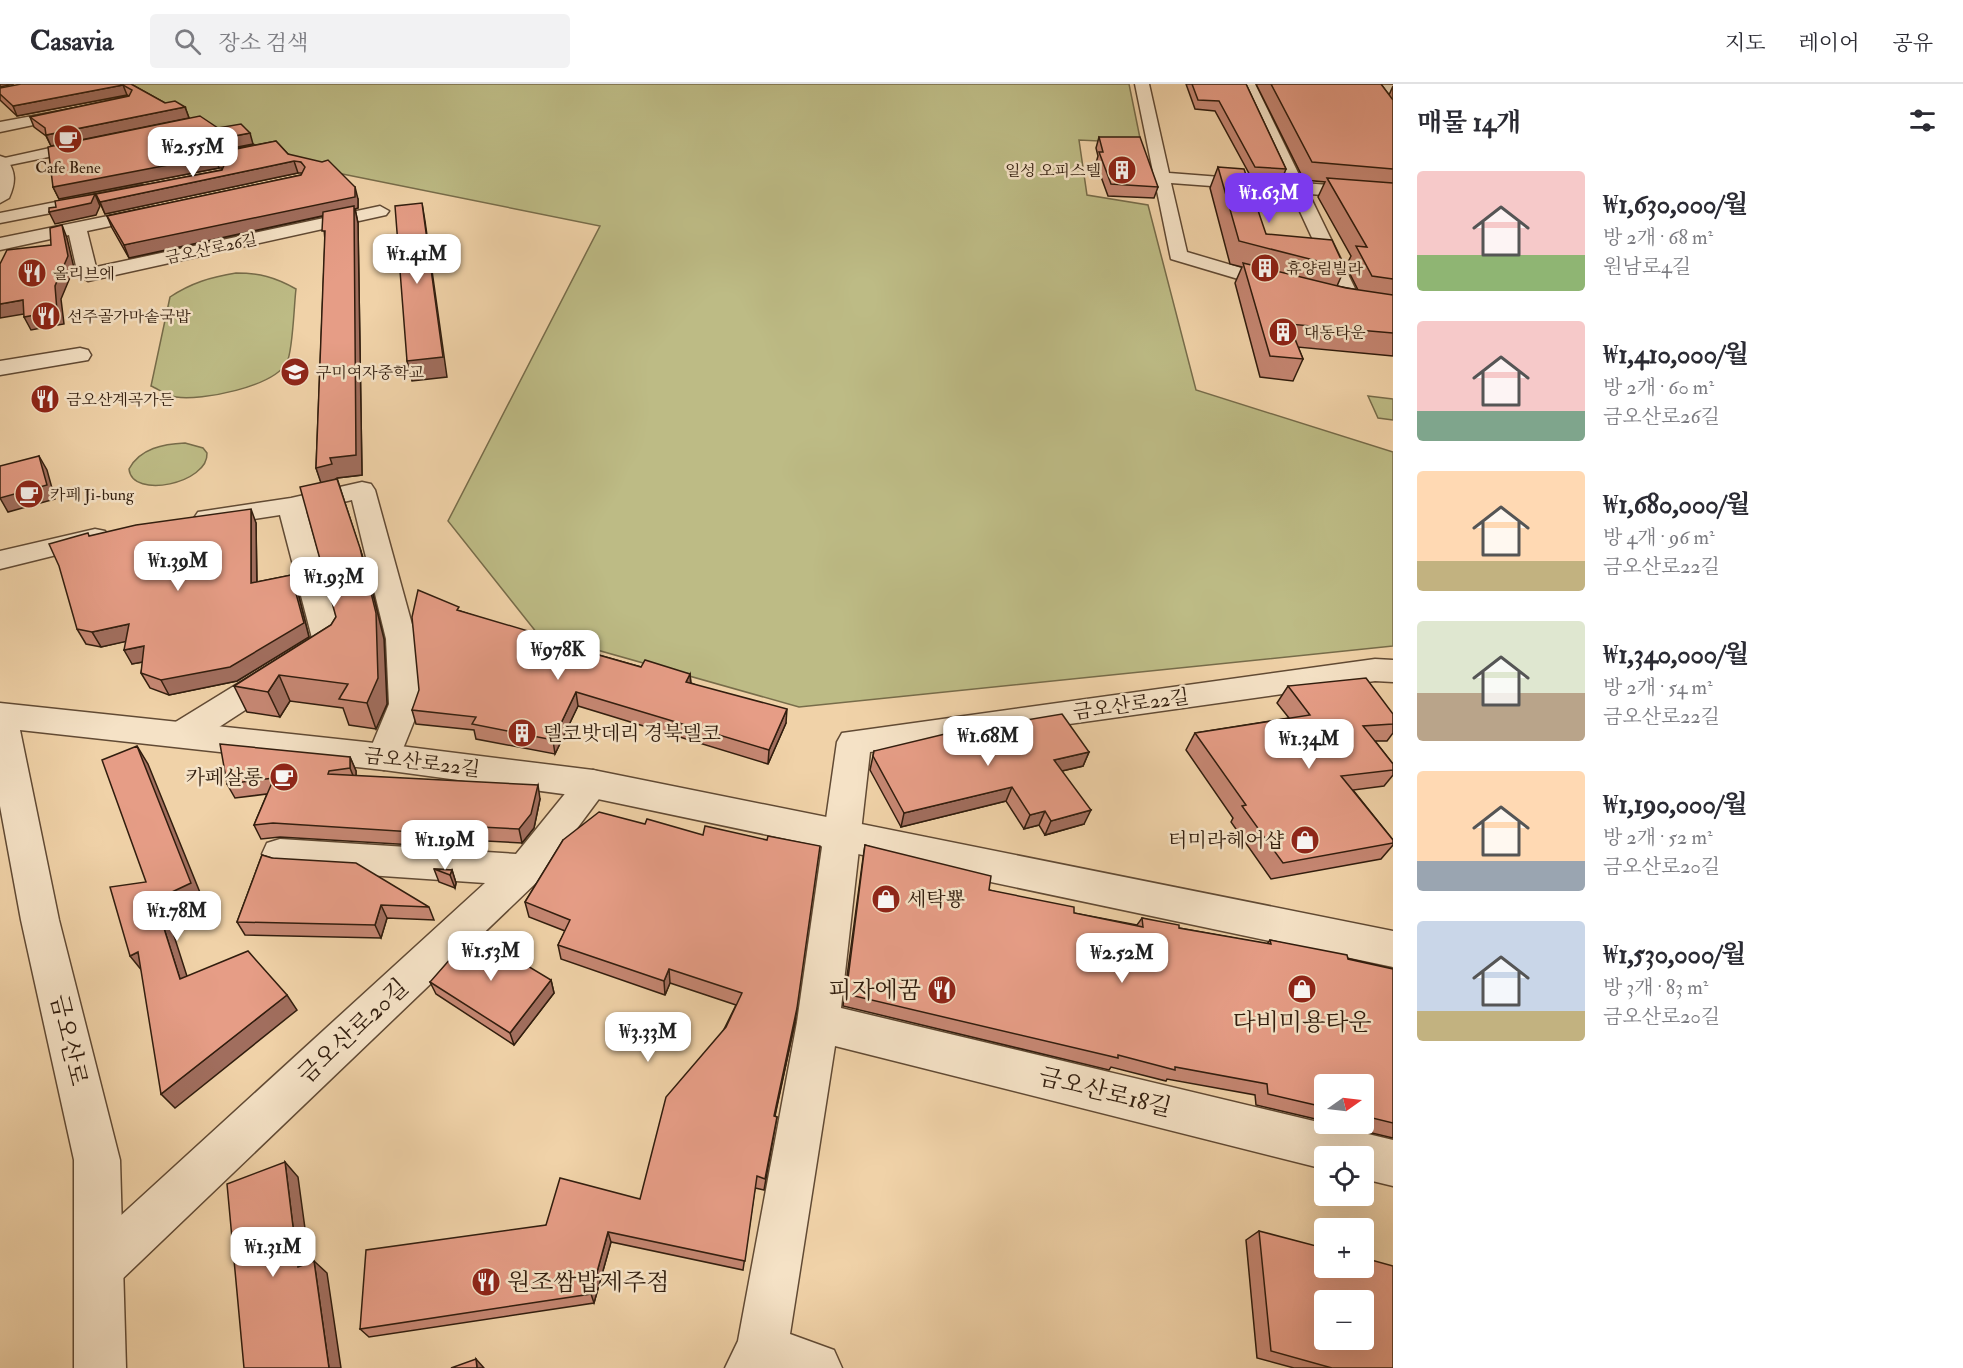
<!DOCTYPE html>
<html lang="ko">
<head>
<meta charset="utf-8">
<style>
	body { margin:0; font-family:"IM FELL Double Pica","Noto Serif KR",serif; background:#f2f2f3; color:#2b2b33; height:100vh; display:flex; flex-direction:column; font-size:22px; white-space:nowrap }
	* { box-sizing:border-box; margin:0 }
	p { font-size:20px; color:#7c7c81 }
	.icon { flex:none; width:33px; height:33px; fill:none; stroke:currentColor; stroke-width:2; stroke-linecap:round; stroke-linejoin:round }
	.map { position:relative; flex:1; overflow:hidden }
	.side { display:flex; flex-direction:column; background:#fff; width:570px }
	.side>* { flex:none }
	.needle { width:39px; rotate:76deg }
	.tools { position:absolute; left:1314px; top:990px; display:grid; gap:12px }
	.tools a { display:grid; place-items:center; width:60px; height:60px; border-radius:6px; background:#fff; box-shadow:0 6px 24px #0002; font-size:30px }
	.price { position:absolute; translate:-50% -51px; padding:0 14px; border-radius:12px; background:#fff; color:#222; font-size:20px; line-height:39px; filter:drop-shadow(0 2px 3px #0008) }
	.price::after { content:''; position:absolute; left:50%; top:36px; width:18px; height:14px; margin-left:-9px; background:inherit; clip-path:polygon(0 0,100% 0,50% 100%) }
	.price.current { background:#7c3aed; color:#fff }
	ul { padding:0; list-style:none }
	li { display:flex; align-items:center; gap:18px; height:150px; padding:0 24px }
	li span { display:grid; place-items:center; flex:none; width:168px; height:120px; border-radius:6px; color:#555 }
	li>.icon { margin-inline-start:auto }
	span .icon { width:72px; height:72px; fill:#fffc; stroke-width:1 }
	li b { font-size:26px }
	h2 { display:flex; justify-content:space-between; align-items:center; height:72px; padding:0 24px; font-size:26px }
	header { display:flex; align-items:center; gap:36px; box-sizing:border-box; height:84px; padding:0 30px; background:#fff; border-bottom:2px solid #e1e1e2 }
	header strong { font-size:28px }
	nav { display:flex; gap:33px; margin-inline-start:auto; font-size:21px }
	.search { width:420px; height:54px; background:#f2f2f3; display:flex; align-items:center; gap:15px; box-sizing:border-box; padding:0 21px; border-radius:6px; color:#7c7c81; font-size:22px }
	main { display:flex; flex:1; min-height:0 }
	.map>svg:first-child { display:block }
</style>
</head>
<body>
<header>
<strong>Casavia</strong>
<div class="search"><svg class="icon" aria-label="search" viewBox="0 0 24 24"><circle cx="10" cy="10" r="6"/><path d="M15 15l6 6"/></svg>장소 검색</div>
<nav><a>지도</a><a>레이어</a><a>공유</a></nav>
</header>
<main>
<div class="map">
<svg width="1393" height="1284" viewBox="0 0 1393 1284">
	<rect width="100%" height="100%" fill="#f0d2a8"/>
	<filter id="stains"><feTurbulence type="fractalNoise" baseFrequency=".00333" numOctaves="4"/><feColorMatrix values="0 0 0 0 .2 0 0 0 0 .09 0 0 0 0 .02 0 0 0 .5 -.17"/></filter>
	<radialGradient id="worn" r=".72"><stop offset=".6" stop-color="#630" stop-opacity="0"/><stop offset="1" stop-color="#630" stop-opacity=".3"/></radialGradient>
	<g fill="#bdbb85" stroke="#776c4a" stroke-width="1.5">
		<polygon points="124,0 1129,0 1141,59 1079,56 1087,111 1148,121 1196,306 1393,368 1393,562 799,623 537,549 448,437 600,142 268,75 156,28"/>
		<path d="M236,189c23,0 39,4 60,16 -2,15 -3,62 -9,73 -13,25 -86,39 -111,35 -8,-1 -18,-8 -25,-11l19,-89c21,-14 41,-20 66,-24z"/>
		<polygon points="1368,312 1393,315 1393,336 1378,334"/>
		<path d="M185,359l18,5 4,5c2,30 -75,47 -78,16 11,-21 35,-25 56,-26z"/>
	</g>
	<g fill="none" stroke-linecap="round" stroke-linejoin="round">
		<g stroke="#614a34" stroke-width="3">
			<g id="minor">
				<polygon points="1135,0 1149,0 1169,89 1286,98 1241,0 1255,0 1303,99 1393,106 1393,116 1309,110 1363,221 1360,225 1346,225 1343,221 1291,108 1171,99 1187,168 1289,198 1292,202 1289,206 1275,206 1171,175"/>
				<polygon points="1305,0 1393,1 1393,9 1312,4"/>
				<polygon points="76,24 83,28 81,31 0,48 0,38"/>
				<polygon points="91,55 97,57 99,60 97,63 0,83 0,75"/>
				<polygon points="142,101 151,106 148,110 0,139 0,129"/>
				<polygon points="380,122 389,127 386,131 88,197 78,191 69,151 0,166 0,154 152,123 158,124 161,128 158,132 87,147 96,183"/>
				<polygon points="80,264 88,266 91,271 88,276 0,291 0,277"/>
				<polygon points="362,398 371,400 375,406 416,555 421,620 396,682 384,686 372,682 367,673 389,620 386,555 352,416 306,427 343,558 339,565 193,660 181,663 169,660 164,651 169,642 312,554 280,431 207,442 198,440 194,434 198,428 291,414"/>
				<polygon points="95,445 105,447 109,453 105,459 0,485 0,467"/>
				<polygon points="1375,575 1393,576 1393,598 1375,597 870,668 841,924 1393,1056 1393,1102 1364,1095 1364,1072 1324,1072 1324,1085 835,962 790,1250 834,1266 842,1284 725,1284 738,1257 797,938 837,658 842,649"/>
				<polygon points="593,686 605,690 610,700 538,797 117,1200 100,1208 83,1200 75,1183 83,1166 485,799 280,785 267,781 262,770 267,759 280,755 516,770 581,690"/>
			</g>
		</g>
		<g stroke="#614a34" stroke-width="3">
			<g id="tertiary">
				<path d="M0,72l6,2c10,14 10,24 3,40l-9,5z"/>
				<polygon points="0,619 384,660 593,686 1393,847 1393,883 593,714 384,686 20,646 59,836 120,1076 126,1284 74,1284 74,1076 21,836 0,722"/>
			</g>
		</g>
		<use href="#minor" fill="#f5e2c6" fill-rule="evenodd"/>
		<use href="#tertiary" fill="#f5e2c6" fill-rule="evenodd"/>
	</g>
	<g fill="#c68773" stroke="#311d0e" stroke-width="1.5">
		<polygon points="131,0 165,19 185,23 189,34 51,62 46,52 34,43 30,33 129,12 127,11 17,32 0,16 0,4"/>
		<polygon points="1186,0 1246,0 1286,85 1282,95 1251,93 1215,27 1195,25"/>
		<polygon points="1256,0 1381,0 1389,11 1393,2 1393,272 1298,263 1303,275 1293,297 1260,293 1235,199 1242,183 1230,180 1210,104 1218,83 1266,150 1345,184 1337,202 1358,206 1346,182 1351,172 1318,113 1325,98 1304,96"/>
		<polygon points="218,44 253,60 187,73 184,75 276,57 288,70 358,115 358,124 355,125 358,139 362,391 337,394 368,490 384,555 387,620 376,645 349,641 343,624 290,617 280,633 247,628 234,602 331,541 336,533 321,398 316,384 325,157 323,132 129,174 112,144 107,132 301,91 302,89 298,89 105,130 96,110 222,86 222,84 219,84 59,115 53,103"/>
		<polygon points="1099,53 1158,103 1154,114 1108,112 1096,79 1098,72 1096,64"/>
		<polygon points="256,439 257,498 291,491 297,505 309,553 237,597 169,611 150,604 141,589 143,578 132,580 126,557 101,563 86,560 77,545 90,452"/>
		<polygon points="460,527 546,556 641,583 690,590 691,599 786,639 768,680 578,622 555,670 476,655 474,646 416,640 412,626"/>
		<polygon points="1288,602 1393,630 1393,649 1387,657 1375,657 1393,680 1393,691 1384,702 1353,706 1393,756 1393,761 1381,775 1271,795 1231,738 1233,734 1186,666 1195,649 1289,634 1277,619"/>
		<polygon points="874,667 1089,668 1083,682 1062,687 1084,740 1045,751 1039,741 1024,745 1006,717 901,743 870,686"/>
		<polygon points="350,673 356,687 356,692 540,715 534,744 522,759 466,756 464,764 280,753 261,755 254,741 267,710 235,714 227,700"/>
		<polygon points="563,756 795,938 775,1032 777,1033 764,1106 755,1104 743,1186 611,1158 594,1219 369,1253 360,1245 546,1141 640,1115 736,921 670,899 665,911 561,875 558,861 565,847 529,833 525,818"/>
		<polygon points="865,761 989,806 1074,829 1137,841 1142,834 1179,844 1267,860 1270,856 1393,885 1393,1054 1334,1040 1364,1040 1364,1000 1324,1000 1324,1037 1256,1021 1255,1011 1167,995 1166,997 1111,983 1109,986 843,922 863,774"/>
		<polygon points="262,771 429,823 434,836 387,834 381,854 245,851 237,838"/>
		<polygon points="434,785 452,786 456,799 455,804 439,798"/>
		<polygon points="551,896 554,909 514,961 436,910 430,898"/>
		<polygon points="1259,1147 1393,1284 1294,1284 1257,1274 1246,1156"/>
	</g>
	<g fill="#a16e5e" stroke="#311d0e" stroke-width="1.5">
		<polygon points="0,0 14,0 0,3"/>
		<polygon points="123,1 127,11 17,32 13,22"/>
		<polygon points="185,23 189,34 51,62 46,51"/>
		<polygon points="250,49 253,60 187,73 180,79 215,72 219,84 59,115 53,103 174,69 183,62"/>
		<polygon points="294,77 298,89 105,130 100,118"/>
		<polygon points="355,103 358,115 358,124 355,125 358,139 362,391 337,394 323,405 316,384 330,374 354,125 129,174 124,161"/>
		<polygon points="95,110 100,122 96,131 55,140 49,128"/>
		<polygon points="422,119 425,137 447,293 412,297 407,277"/>
		<polygon points="62,141 67,154 74,184 61,215 64,240 31,246 24,233 55,202"/>
		<polygon points="23,216 30,229 0,234 0,220"/>
		<polygon points="39,372 47,386 55,415 8,428 0,414"/>
		<polygon points="251,425 256,439 257,513 251,499"/>
		<polygon points="360,464 368,490 384,555 387,620 376,645 367,619"/>
		<polygon points="291,491 297,505 309,553 237,597 169,611 161,596"/>
		<polygon points="129,540 137,555 101,563 92,548"/>
		<polygon points="144,562 153,576 132,580 124,566"/>
		<polygon points="690,590 691,605 686,598"/>
		<polygon points="279,591 290,617 280,633 268,608"/>
		<polygon points="576,608 578,622 555,670 553,656"/>
		<polygon points="787,625 786,639 768,680 769,666"/>
		<polygon points="137,662 148,680 203,816 168,833 193,911 180,895 155,816"/>
		<polygon points="1089,668 1083,682 1049,690 1054,676"/>
		<polygon points="350,673 356,687 356,699 350,684"/>
		<polygon points="538,701 540,715 534,744 522,759 519,745"/>
		<polygon points="1012,703 1006,717 901,743 904,729"/>
		<polygon points="1091,726 1084,740 1045,751 1051,737"/>
		<polygon points="1045,727 1039,741 1024,745 1030,731"/>
		<polygon points="462,742 466,756 464,764 460,751"/>
		<polygon points="452,786 456,799 455,804 450,791"/>
		<polygon points="381,821 387,834 381,854 375,841"/>
		<polygon points="138,868 143,888 130,872"/>
		<polygon points="669,885 670,899 665,911 664,897"/>
		<polygon points="551,896 554,909 514,961 510,949"/>
		<polygon points="287,911 297,926 175,1024 161,1010"/>
		<polygon points="797,924 795,938 772,1044 774,1032"/>
		<polygon points="285,1078 298,1093 312,1196 298,1183"/>
		<polygon points="608,1148 611,1158 594,1219 591,1210"/>
		<polygon points="314,1177 327,1189 341,1284 329,1284"/>
		<polygon points="476,1275 484,1284 477,1284"/>
	</g>
	<g fill="#e69d86" stroke="#311d0e" stroke-width="1.5" fill-rule="evenodd">
		<polygon points="21,0 131,0 165,19 175,17 185,23 46,51 45,44 30,33 129,12 132,6 123,1 13,22 0,10 0,4"/>
		<polygon points="1192,0 1246,0 1286,85 1255,83 1219,17 1198,16"/>
		<polygon points="1271,0 1381,0 1393,16 1393,85 1312,78"/>
		<polygon points="200,32 218,44 241,40 250,49 183,62 174,69 183,76 276,57 288,70 322,78 328,76 355,103 355,113 124,161 107,132 301,91 305,83 301,78 294,77 100,118 96,110 222,86 225,79 222,73 215,72 53,103 48,63"/>
		<polygon points="1099,53 1140,53 1158,103 1111,100 1099,68 1103,68"/>
		<polygon points="1218,83 1244,85 1266,150 1332,156 1345,184 1239,157"/>
		<polygon points="1327,94 1393,99 1393,195 1372,192 1356,162 1367,163"/>
		<polygon points="95,110 91,119 49,128 49,124 56,123 55,117"/>
		<polygon points="422,119 443,273 407,277 395,122"/>
		<polygon points="354,122 356,371 330,374 332,380 316,384 325,147 322,147 323,128"/>
		<polygon points="62,141 68,172 55,202 57,227 24,233 23,216 0,220 0,180 7,166 51,161 50,144"/>
		<polygon points="1243,179 1346,204 1393,211 1393,249 1289,240 1303,275 1270,272"/>
		<polygon points="39,372 47,401 0,414 0,382"/>
		<polygon points="337,395 360,464 376,529 378,594 367,619 339,615 348,600 279,591 268,608 234,602 331,541 336,533 300,403"/>
		<polygon points="251,425 251,499 291,491 304,539 230,583 161,596 141,589 144,562 124,566 129,540 92,548 77,545 59,482 49,460 88,449 89,452 136,441"/>
		<polygon points="418,506 459,523 457,526 545,552 542,555 641,583 645,576 690,590 686,598 787,625 769,666 576,608 553,656 472,640 476,633 412,626 419,606 412,533"/>
		<polygon points="1366,594 1393,630 1393,640 1363,642 1393,680 1393,686 1341,692 1393,756 1393,759 1283,779 1242,722 1246,721 1195,649 1310,631 1288,602"/>
		<polygon points="1062,630 1089,668 1054,676 1091,726 1051,737 1045,727 1030,731 1012,703 904,729 873,672 874,667 945,650"/>
		<polygon points="220,660 350,673 350,684 329,687 328,690 538,701 531,730 519,745 462,742 460,751 273,739 254,741 274,694 227,700"/>
		<polygon points="137,662 191,799 155,816 180,895 248,867 287,911 161,1010 138,868 130,872 110,803 146,798 102,676"/>
		<polygon points="599,728 645,740 647,735 703,751 705,742 767,756 768,752 820,762 797,924 774,1032 777,1033 765,1095 757,1092 745,1177 608,1148 591,1210 360,1245 366,1166 546,1141 560,1094 640,1115 666,1013 726,943 742,909 669,885 664,897 558,861 570,836 525,818 563,756"/>
		<polygon points="865,761 991,792 989,806 1074,823 1074,829 1143,843 1142,834 1179,841 1179,844 1271,860 1270,856 1347,871 1348,875 1393,885 1393,1039 1364,1032 1364,1000 1324,1000 1324,1023 1268,1010 1267,1000 1175,983 1175,986 1118,971 1118,974 846,910"/>
		<polygon points="262,771 272,774 356,779 429,823 381,821 375,841 237,838"/>
		<polygon points="434,785 452,786 450,791"/>
		<polygon points="473,849 551,896 510,949 430,898"/>
		<polygon points="285,1078 298,1183 314,1177 329,1284 244,1284 227,1100"/>
		<path d="M1259,1147l65,17v20h40v-10l29,8v102h-61l-61,-17zM1324,1216h40v40h-40z"/>
		<polygon points="476,1275 477,1284 451,1284"/>
	</g>
	<defs>
		<g id="cafe-disc" transform="scale(1.5)"><circle r="9.5" fill="#8f2418" stroke="#f5e2c6"/><path d="M-5.5-4.5H6V0H3Q3 3.5 0 3.5H-2.5Q-5.5 3.5-5.5 0ZM3-3.2v2h1.7v-2ZM-6 4.5H4V6H-6Z" fill="#fff"/></g>
		<g id="building-disc" transform="scale(1.5)"><circle r="9.5" fill="#8f2418" stroke="#f5e2c6"/><path d="M-4-6H4V6H1V3H-1V6H-4ZM-2.5-4.3h1.7v1.8h-1.7ZM.8-4.3h1.7v1.8H.8ZM-2.5-1h1.7V.8h-1.7ZM.8-1h1.7V.8H.8Z" fill="#fff"/></g>
		<g id="restaurant-disc" transform="scale(1.5)"><circle r="9.5" fill="#8f2418" stroke="#f5e2c6"/><path d="M-5-6h1v4h1v-4h1v4h1v-4h1v5L-1.5 .5V6h-2V.5L-5-1ZM5-6V6H3V1.5H1.5Q1.5-4 5-6Z" fill="#fff"/></g>
		<g id="school-disc" transform="scale(1.5)"><circle r="9.5" fill="#8f2418" stroke="#f5e2c6"/><path d="M0-5L7-2L0 1L-7-2ZM-4 1L0 2.5L4 1V4Q0 6-4 4Z" fill="#fff"/></g>
		<g id="shop-disc" transform="scale(1.5)"><circle r="9.5" fill="#8f2418" stroke="#f5e2c6"/><path d="M-5-2.5h2.3a2.7 3.5 0 0 1 5.4 0H5L5.5 6h-11ZM-1.5-2.5h3a1.5 2.3 0 0 0-3 0Z" fill="#fff"/></g>
	</defs>
	<g fill-rule="evenodd">
		<use href="#cafe-disc" x="68" y="55"/>
		<use href="#building-disc" x="1122" y="86"/>
		<use href="#building-disc" x="1265" y="184"/>
		<use href="#restaurant-disc" x="32" y="189"/>
		<use href="#restaurant-disc" x="46" y="232"/>
		<use href="#building-disc" x="1283" y="248"/>
		<use href="#school-disc" x="295" y="288"/>
		<use href="#restaurant-disc" x="45" y="315"/>
		<use href="#cafe-disc" x="29" y="410"/>
		<use href="#building-disc" x="522" y="649"/>
		<use href="#cafe-disc" x="284" y="693"/>
		<use href="#shop-disc" x="1305" y="756"/>
		<use href="#shop-disc" x="886" y="815"/>
		<use href="#shop-disc" x="1302" y="905"/>
		<use href="#restaurant-disc" x="942" y="906"/>
		<use href="#restaurant-disc" x="486" y="1198"/>
	</g>
	<g text-anchor="middle" stroke-width="5" stroke-linejoin="round" paint-order="stroke">
		<g font-size="16" fill="#311d0e" stroke="#f5e2c6" text-anchor="start">
			<text x="68" y="89" text-anchor="middle">Cafe Bene</text>
			<text x="1101" y="92" text-anchor="end">일성 오피스텔</text>
			<text x="1286" y="190">휴양림빌라</text>
			<text x="53" y="195">올리브에</text>
			<text x="67" y="238">선주골가마솥국밥</text>
			<text x="1304" y="254">대동타운</text>
			<text x="316" y="294">구미여자중학교</text>
			<text x="66" y="321">금오산계곡가든</text>
			<text x="50" y="416">카페 Ji-bung</text>
		</g>
		<g font-size="16" fill="#311d0e" stroke="#f5e2c6">
			<text transform="translate(211 164) rotate(-12)" y="6">금오산로26길</text>
		</g>
		<g font-size="20" fill="#311d0e" stroke="#f5e2c6">
			<text transform="translate(1131 620) rotate(-8)" y="7">금오산로22길</text>
			<text transform="translate(422 678) rotate(7)" y="7">금오산로22길</text>
		</g>
		<g font-size="20" fill="#311d0e" stroke="#f5e2c6" text-anchor="start">
			<text x="543" y="656">델코밧데리 경북델코</text>
			<text x="263" y="700" text-anchor="end">카페살롱</text>
			<text x="1284" y="763" text-anchor="end">터미라헤어샵</text>
			<text x="907" y="822">세탁뿅</text>
		</g>
		<g font-size="24" fill="#311d0e" stroke="#f5e2c6" text-anchor="end">
			<text x="921" y="914">피자에꿈</text>
			<text x="1302" y="946" text-anchor="middle">다비미용타운</text>
			<text x="507" y="1206" text-anchor="start">원조쌈밥제주점</text>
		</g>
		<g font-size="24" fill="#311d0e" stroke="#f5e2c6">
			<text transform="translate(353 947) rotate(-43)" y="8">금오산로20길</text>
			<text transform="translate(69 956) rotate(77)" y="8">금오산로</text>
			<text transform="translate(1105 1008) rotate(14)" y="8">금오산로18길</text>
		</g>
	</g>
	<rect width="100%" height="100%" filter="url(#stains)"/>
	<rect width="100%" height="100%" fill="url(#worn)"/>
</svg>
<div class="tools">
<a><svg class="needle" viewBox="-14 -14 28 28"><path d="M0-13l5 13h-10z" fill="#e53935"/><path d="M0 13l5-13h-10z" fill="#7c7c81"/></svg></a>
<a><svg class="icon" aria-label="locate" viewBox="0 0 24 24"><circle cx="12" cy="12" r="6"/><path d="M12 2v4M12 18v4M2 12h4M18 12h4"/></svg></a>
<a>+</a>
<a>−</a>
</div>
<b class="price" style="left:193px;top:94px">₩2.55M</b>
<b class="price current" style="left:1269px;top:140px">₩1.63M</b>
<b class="price" style="left:417px;top:201px">₩1.41M</b>
<b class="price" style="left:178px;top:508px">₩1.39M</b>
<b class="price" style="left:334px;top:524px">₩1.93M</b>
<b class="price" style="left:558px;top:597px">₩978K</b>
<b class="price" style="left:988px;top:683px">₩1.68M</b>
<b class="price" style="left:1309px;top:686px">₩1.34M</b>
<b class="price" style="left:445px;top:787px">₩1.19M</b>
<b class="price" style="left:177px;top:858px">₩1.78M</b>
<b class="price" style="left:491px;top:898px">₩1.53M</b>
<b class="price" style="left:1122px;top:900px">₩2.52M</b>
<b class="price" style="left:648px;top:979px">₩3.33M</b>
<b class="price" style="left:273px;top:1194px">₩1.31M</b>
</div>
<section class="side">
<h2>매물 14개<svg class="icon" aria-label="filters" viewBox="0 0 24 24"><path d="M4 7h16M4 17h16"/><circle cx="9" cy="7" r="2"/><circle cx="15" cy="17" r="2"/></svg></h2>
<ul>
<li><span style="background:linear-gradient(#f6c9c9 70%,#8fb573 0)"><svg class="icon" aria-label="home" viewBox="0 0 24 24"><path d="M3 11l9-7 9 7M6 9v11h12V9"/></svg></span><div><b>₩1,630,000/월</b><p>방 2개 · 68 m²</p><p>원남로4길</p></div></li>
<li><span style="background:linear-gradient(#f6c9c9 75%,#7fa58c 0)"><svg class="icon" aria-label="home" viewBox="0 0 24 24"><path d="M3 11l9-7 9 7M6 9v11h12V9"/></svg></span><div><b>₩1,410,000/월</b><p>방 2개 · 60 m²</p><p>금오산로26길</p></div></li>
<li><span style="background:linear-gradient(#ffd9b3 75%,#c2b280 0)"><svg class="icon" aria-label="home" viewBox="0 0 24 24"><path d="M3 11l9-7 9 7M6 9v11h12V9"/></svg></span><div><b>₩1,680,000/월</b><p>방 4개 · 96 m²</p><p>금오산로22길</p></div></li>
<li><span style="background:linear-gradient(#dfe7d0 60%,#b9a48a 0)"><svg class="icon" aria-label="home" viewBox="0 0 24 24"><path d="M3 11l9-7 9 7M6 9v11h12V9"/></svg></span><div><b>₩1,340,000/월</b><p>방 2개 · 54 m²</p><p>금오산로22길</p></div></li>
<li><span style="background:linear-gradient(#ffd9b3 75%,#9aa5b1 0)"><svg class="icon" aria-label="home" viewBox="0 0 24 24"><path d="M3 11l9-7 9 7M6 9v11h12V9"/></svg></span><div><b>₩1,190,000/월</b><p>방 2개 · 52 m²</p><p>금오산로20길</p></div></li>
<li><span style="background:linear-gradient(#c9d6e8 75%,#c2b280 0)"><svg class="icon" aria-label="home" viewBox="0 0 24 24"><path d="M3 11l9-7 9 7M6 9v11h12V9"/></svg></span><div><b>₩1,530,000/월</b><p>방 3개 · 83 m²</p><p>금오산로20길</p></div></li>
</ul>
</section>
</main>
</body>
</html>
